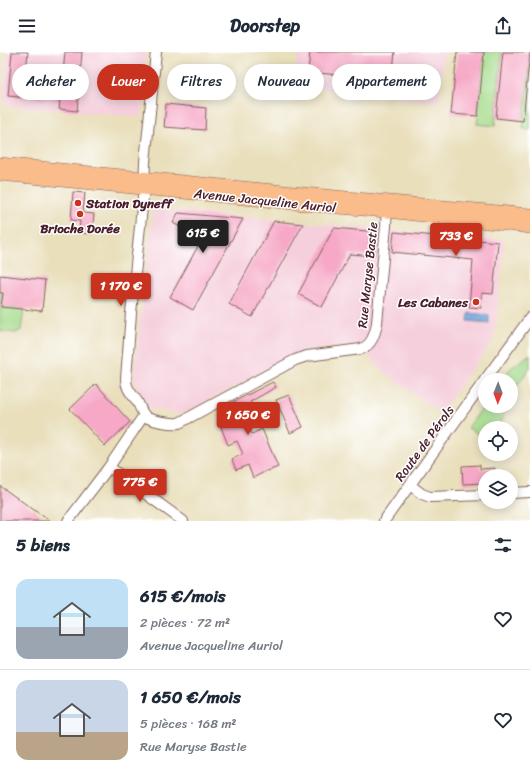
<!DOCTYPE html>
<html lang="fr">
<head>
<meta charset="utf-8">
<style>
	body { margin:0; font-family:Sriracha,sans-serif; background:#f2f2f3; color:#1f2937; height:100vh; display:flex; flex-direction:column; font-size:15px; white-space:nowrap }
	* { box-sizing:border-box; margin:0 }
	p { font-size:13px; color:#747a83 }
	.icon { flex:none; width:22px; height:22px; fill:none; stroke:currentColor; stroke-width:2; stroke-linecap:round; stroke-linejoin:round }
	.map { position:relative; height:469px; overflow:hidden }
	.side { display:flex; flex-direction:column; background:#fff; flex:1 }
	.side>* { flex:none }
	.guide { position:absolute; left:12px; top:12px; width:506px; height:36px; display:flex; gap:8px }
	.needle { width:26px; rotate:181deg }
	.controls { position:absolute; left:478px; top:321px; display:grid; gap:8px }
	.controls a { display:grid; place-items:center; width:40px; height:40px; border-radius:50%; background:#fff; box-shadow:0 2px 10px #0003; font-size:20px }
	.price { position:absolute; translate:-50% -34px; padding:0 9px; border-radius:4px; background:#c8321e; color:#fff; font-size:13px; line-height:26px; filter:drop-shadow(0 1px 2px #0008) }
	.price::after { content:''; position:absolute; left:50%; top:24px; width:12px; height:9px; margin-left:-6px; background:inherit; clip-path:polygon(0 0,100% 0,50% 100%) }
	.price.active { background:#222; color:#fff }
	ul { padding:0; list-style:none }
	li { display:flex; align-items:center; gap:12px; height:100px; padding:0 16px }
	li+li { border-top:1px solid #e0e1e3 }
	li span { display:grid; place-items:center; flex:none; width:112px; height:80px; border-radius:12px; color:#555 }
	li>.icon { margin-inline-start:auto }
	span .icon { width:48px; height:48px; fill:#fffc; stroke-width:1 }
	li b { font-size:17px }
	h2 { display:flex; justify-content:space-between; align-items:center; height:48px; padding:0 16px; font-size:17px }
	.pill { padding:0 14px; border-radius:18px; background:#fff; box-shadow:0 2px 10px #0003; font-size:14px; line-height:36px }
	.pill.active { background:#c8321e; color:#fff }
	header { display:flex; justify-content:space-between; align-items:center; height:52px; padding:0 16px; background:#fff; font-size:18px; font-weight:700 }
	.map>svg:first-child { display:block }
</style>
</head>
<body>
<header><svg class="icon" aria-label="menu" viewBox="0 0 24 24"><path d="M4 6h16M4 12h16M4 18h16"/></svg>Doorstep<svg class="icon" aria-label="share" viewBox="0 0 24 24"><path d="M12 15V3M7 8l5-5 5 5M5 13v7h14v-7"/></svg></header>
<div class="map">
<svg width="530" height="469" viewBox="0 0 530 469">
	<rect width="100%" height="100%" fill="#fff"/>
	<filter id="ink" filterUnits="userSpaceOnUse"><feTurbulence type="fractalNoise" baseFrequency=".025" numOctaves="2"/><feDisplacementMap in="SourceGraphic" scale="8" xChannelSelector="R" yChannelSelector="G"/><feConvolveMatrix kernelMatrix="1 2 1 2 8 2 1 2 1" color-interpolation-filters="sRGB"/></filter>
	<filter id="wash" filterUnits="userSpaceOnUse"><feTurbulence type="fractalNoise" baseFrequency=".012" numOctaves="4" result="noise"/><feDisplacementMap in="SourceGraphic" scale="16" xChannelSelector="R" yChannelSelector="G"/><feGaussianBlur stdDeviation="0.9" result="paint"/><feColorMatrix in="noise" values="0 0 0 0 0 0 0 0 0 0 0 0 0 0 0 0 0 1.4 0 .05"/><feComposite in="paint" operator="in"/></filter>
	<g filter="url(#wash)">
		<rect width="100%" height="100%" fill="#e9dfbb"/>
		<g fill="#f5cfdc">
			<polygon points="8,0 146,0 142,65 6,54 3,46"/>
			<polygon points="298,0 444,0 439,50 294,34"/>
			<polygon points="153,157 505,188 494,287 440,361 382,318 359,293 306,298 180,363 150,356 133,329"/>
		</g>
		<g fill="#a6dc8c" stroke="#787e5c">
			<polygon points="484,0 502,0 495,74 477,72"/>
			<polygon points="530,9 530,78 523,77"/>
			<polygon points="0,229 4,230 2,255 24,257 21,278 16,281 0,279"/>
			<polygon points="530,302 530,316 514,337 511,344 511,328 502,328 510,317"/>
			<polygon points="485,352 485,354 506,354 500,376 485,376 485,386 468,376"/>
		</g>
		<polygon fill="#6ea1d9" stroke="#5c6082" points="469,261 489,263 489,271 468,269"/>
		<g id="blocks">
			<g fill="#f6a8c6">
				<polygon points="12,0 28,0 25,29 62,33 65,0 82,0 77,59 59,57 60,49 8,44"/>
				<polygon points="310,0 395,0 390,44 348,39 349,24 308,20"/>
				<polygon points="457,0 484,0 478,64 451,62"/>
				<polygon points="503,0 530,0 523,69 496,66"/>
				<polygon points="166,52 206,56 205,78 164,75"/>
				<polygon points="73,140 85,141 83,161 94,162 92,182 79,181 80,169 71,168"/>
				<polygon points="178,161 243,167 193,258 170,245 202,187 173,171"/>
				<polygon points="274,169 303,172 252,265 229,252"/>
				<polygon points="334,176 377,180 374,204 350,202 322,255 298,242"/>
				<polygon points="394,180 498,190 493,242 482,241 481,256 469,255 473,208 392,200"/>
				<polygon points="0,223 45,228 42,259 1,255 3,241 0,241"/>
				<polygon points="273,330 276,335 250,350 253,354 242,360 252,382 262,377 278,415 268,419 268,418 253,426 248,413 236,418 232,407 243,402 237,389 228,393 221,375 229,371 221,356"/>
				<polygon points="96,332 130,370 105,394 70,357"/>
				<polygon points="289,343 303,375 290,381 276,348"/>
				<polygon points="480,413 480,417 495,416 495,424 485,424 485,431 463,432 462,414"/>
				<polygon points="0,434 37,460 50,469 0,469"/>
			</g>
		</g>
	</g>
	<g filter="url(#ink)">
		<use href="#blocks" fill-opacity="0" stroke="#82625d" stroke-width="1"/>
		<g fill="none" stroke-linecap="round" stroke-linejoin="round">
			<g stroke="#82625d" stroke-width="12">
				<g id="minor">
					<path d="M156,0l-11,110 -1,26 -13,125 -5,66c0,10 6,15 11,22 3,5 4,11 8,15 5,5 26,8 34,7l116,-63 12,-4 54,-7c11,-4 14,-15 16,-26l9,-97 1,-21"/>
					<polyline points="485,328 530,266"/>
					<polyline points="109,415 183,469"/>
					<polyline points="410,433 422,442 430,445 485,443"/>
					<polyline points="511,441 530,440"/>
					<polyline points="68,469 109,415 144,363"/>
					<polyline points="384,469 485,328"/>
				</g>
			</g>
			<g stroke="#82625d" stroke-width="14">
				<g id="major">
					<polyline points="0,112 314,143 530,163"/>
					<polyline points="0,122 314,153 387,159 506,172 530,175"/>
				</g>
			</g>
			<use href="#minor" stroke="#fff" stroke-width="10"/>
			<use href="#major" stroke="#fabc8b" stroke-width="13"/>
		</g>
	</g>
	<g fill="#c8321e" stroke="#fff" stroke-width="1.5">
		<circle cx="78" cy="151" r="4"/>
		<circle cx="80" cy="162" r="4"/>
		<circle cx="476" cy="250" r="4"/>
	</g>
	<g text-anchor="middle" stroke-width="3" stroke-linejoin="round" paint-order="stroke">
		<g font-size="13" fill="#4a1f2b" stroke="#fff">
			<text transform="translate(265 148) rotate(6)" y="5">Avenue Jacqueline Auriol</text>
			<text transform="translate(367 223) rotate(-84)" y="5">Rue Maryse Bastie</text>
			<text transform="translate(424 391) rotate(-54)" y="5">Route de Pérols</text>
		</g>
		<g font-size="13" font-weight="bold" fill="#4a1f2b" stroke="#fff" text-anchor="start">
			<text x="86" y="156">Station Dyneff</text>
			<text x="80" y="181" text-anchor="middle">Brioche Dorée</text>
			<text x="468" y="255" text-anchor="end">Les Cabanes</text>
		</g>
	</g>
</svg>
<div class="controls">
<a><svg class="needle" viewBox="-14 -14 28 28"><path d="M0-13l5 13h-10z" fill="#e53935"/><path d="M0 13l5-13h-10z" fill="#747a83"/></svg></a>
<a><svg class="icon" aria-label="locate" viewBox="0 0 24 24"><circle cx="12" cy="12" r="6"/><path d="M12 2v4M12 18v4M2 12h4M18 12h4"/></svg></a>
<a><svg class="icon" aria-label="layers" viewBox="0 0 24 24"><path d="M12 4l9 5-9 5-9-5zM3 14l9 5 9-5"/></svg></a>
</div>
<b class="price active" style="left:203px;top:202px">615 €</b>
<b class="price" style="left:456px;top:205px">733 €</b>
<b class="price" style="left:121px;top:255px">1 170 €</b>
<b class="price" style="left:248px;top:384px">1 650 €</b>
<b class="price" style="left:140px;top:451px">775 €</b>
<div class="guide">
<a class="pill">Acheter</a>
<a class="pill active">Louer</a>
<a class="pill">Filtres</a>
<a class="pill">Nouveau</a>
<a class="pill">Appartement</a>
</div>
</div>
<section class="side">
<h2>5 biens<svg class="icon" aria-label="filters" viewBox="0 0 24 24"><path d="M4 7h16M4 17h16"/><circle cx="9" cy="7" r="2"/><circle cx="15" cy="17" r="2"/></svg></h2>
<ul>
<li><span style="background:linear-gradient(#bfe0f5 60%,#9aa5b1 0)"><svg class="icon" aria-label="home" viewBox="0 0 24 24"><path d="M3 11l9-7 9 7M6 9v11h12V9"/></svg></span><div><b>615 €/mois</b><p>2 pièces · 72 m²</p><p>Avenue Jacqueline Auriol</p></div><svg class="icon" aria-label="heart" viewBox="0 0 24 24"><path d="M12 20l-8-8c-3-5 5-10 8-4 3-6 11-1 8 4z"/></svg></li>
<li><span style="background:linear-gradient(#c9d6e8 65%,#b9a48a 0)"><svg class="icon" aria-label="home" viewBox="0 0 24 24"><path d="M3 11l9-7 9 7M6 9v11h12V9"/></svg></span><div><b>1 650 €/mois</b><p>5 pièces · 168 m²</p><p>Rue Maryse Bastie</p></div><svg class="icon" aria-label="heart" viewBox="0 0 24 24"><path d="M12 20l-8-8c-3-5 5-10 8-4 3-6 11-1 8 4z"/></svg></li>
</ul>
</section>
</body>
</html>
